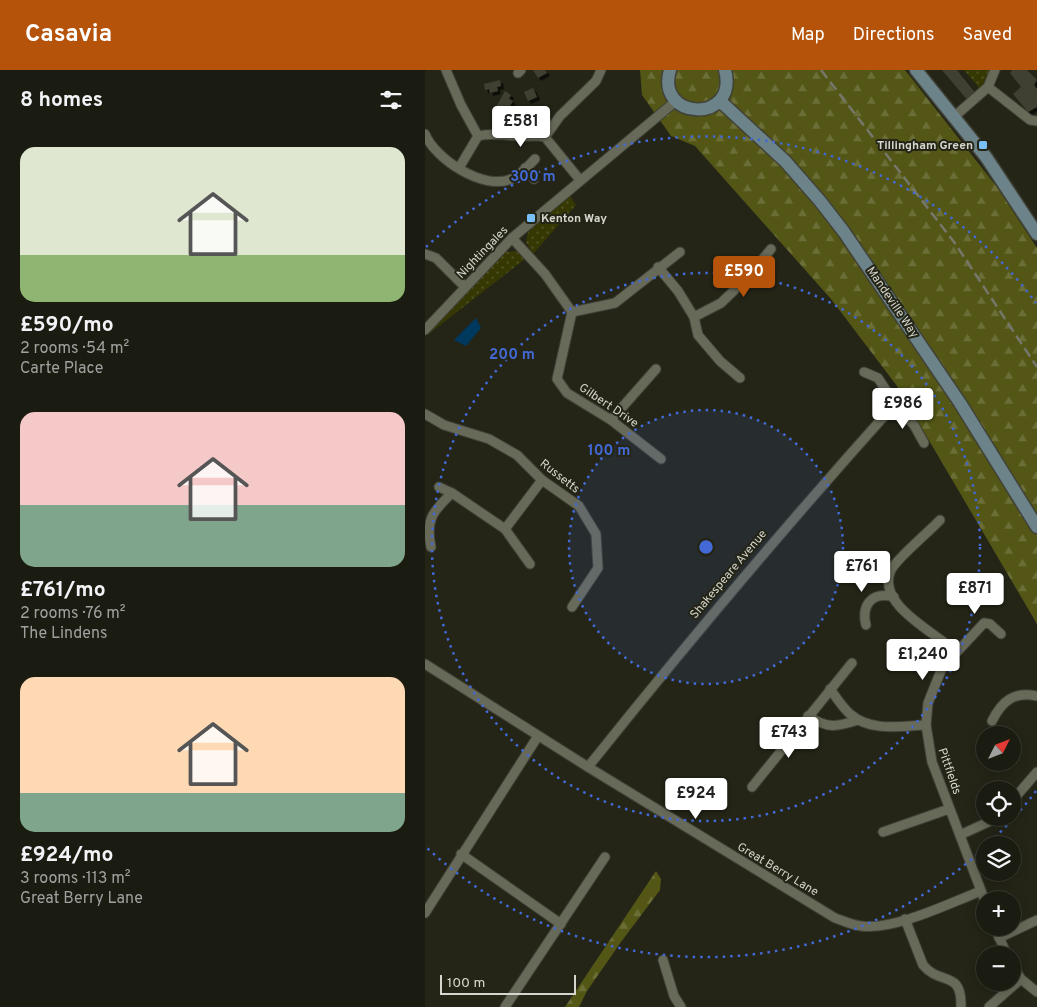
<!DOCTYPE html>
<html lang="en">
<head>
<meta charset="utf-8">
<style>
	body { margin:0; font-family:Overpass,sans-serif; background:#28291f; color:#f1f3f6; height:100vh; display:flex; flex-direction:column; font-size:19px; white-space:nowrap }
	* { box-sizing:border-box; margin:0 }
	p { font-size:16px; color:#a0a19f }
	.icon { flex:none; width:28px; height:28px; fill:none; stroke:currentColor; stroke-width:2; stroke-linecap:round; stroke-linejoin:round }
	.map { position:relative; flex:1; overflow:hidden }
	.panel { display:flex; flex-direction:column; background:#1b1c11; width:425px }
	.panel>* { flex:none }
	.needle { width:32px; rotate:48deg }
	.controls { position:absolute; left:551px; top:656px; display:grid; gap:10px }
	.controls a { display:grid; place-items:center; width:45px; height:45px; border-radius:50%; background:#1b1c11; box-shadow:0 2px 12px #0003,0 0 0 1px #393a31; font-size:25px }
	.scale { position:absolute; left:15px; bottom:12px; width:136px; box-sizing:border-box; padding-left:5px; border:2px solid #d5d6cd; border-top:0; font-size:14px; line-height:18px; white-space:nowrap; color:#d5d6cd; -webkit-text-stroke:4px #242517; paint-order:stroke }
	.price { position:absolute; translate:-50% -42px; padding:0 11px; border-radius:5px; background:#fff; color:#222; font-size:16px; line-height:32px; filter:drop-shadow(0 1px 2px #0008) }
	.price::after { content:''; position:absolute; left:50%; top:30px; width:15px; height:11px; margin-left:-8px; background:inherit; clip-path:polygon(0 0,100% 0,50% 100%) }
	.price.on { background:#b45309; color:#fff }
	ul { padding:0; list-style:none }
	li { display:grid; align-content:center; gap:10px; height:265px; padding:0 20px }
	li span { display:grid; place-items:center; height:155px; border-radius:15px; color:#555 }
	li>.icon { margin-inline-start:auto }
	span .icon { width:90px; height:90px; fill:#fffc; stroke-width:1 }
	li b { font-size:21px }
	h2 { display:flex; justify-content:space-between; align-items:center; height:60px; padding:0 20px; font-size:21px }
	header { display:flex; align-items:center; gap:30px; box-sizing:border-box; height:70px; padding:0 25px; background:#b45309; color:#fff }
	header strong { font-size:24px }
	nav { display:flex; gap:28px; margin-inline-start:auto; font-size:18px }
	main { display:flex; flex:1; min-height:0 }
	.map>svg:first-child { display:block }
</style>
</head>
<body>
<header>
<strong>Casavia</strong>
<nav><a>Map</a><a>Directions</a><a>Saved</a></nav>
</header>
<main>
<section class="panel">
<h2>8 homes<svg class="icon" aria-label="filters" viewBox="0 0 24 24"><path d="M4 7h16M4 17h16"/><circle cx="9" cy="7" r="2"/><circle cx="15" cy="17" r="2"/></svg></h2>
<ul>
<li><span style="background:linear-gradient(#dfe7d0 70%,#8fb573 0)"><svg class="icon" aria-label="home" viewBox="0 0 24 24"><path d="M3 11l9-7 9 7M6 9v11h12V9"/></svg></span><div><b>£590/mo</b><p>2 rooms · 54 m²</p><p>Carte Place</p></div></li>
<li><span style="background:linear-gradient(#f6c9c9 60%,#7fa58c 0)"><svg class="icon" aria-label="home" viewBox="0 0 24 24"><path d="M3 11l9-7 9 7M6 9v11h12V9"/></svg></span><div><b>£761/mo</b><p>2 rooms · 76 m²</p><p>The Lindens</p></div></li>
<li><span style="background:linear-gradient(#ffd9b3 75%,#7fa58c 0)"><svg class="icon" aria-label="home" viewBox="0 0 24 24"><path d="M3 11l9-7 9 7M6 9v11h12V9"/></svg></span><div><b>£924/mo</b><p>3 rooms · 113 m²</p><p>Great Berry Lane</p></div></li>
</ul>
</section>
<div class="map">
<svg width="612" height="937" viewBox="0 0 612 937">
	<defs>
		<pattern id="grass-dots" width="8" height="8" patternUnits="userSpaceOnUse" patternTransform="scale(1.25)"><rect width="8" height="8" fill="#363804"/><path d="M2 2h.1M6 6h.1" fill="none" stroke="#525427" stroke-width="1.8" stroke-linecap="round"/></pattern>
		<pattern id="forest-firs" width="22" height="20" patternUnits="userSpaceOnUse" patternTransform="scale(1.25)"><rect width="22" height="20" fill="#535615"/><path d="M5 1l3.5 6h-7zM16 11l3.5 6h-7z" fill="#6b6e36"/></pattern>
		<filter id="shadow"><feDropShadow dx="3" dy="3" stdDeviation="0" flood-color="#0009"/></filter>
	</defs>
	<rect width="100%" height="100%" fill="#242517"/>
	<g fill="url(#grass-dots)">
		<polygon points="539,0 565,0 562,11 555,19"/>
		<polygon points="145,126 151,135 108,184 101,172 103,162"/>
		<polygon points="89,181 94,182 100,189 5,263 4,259 13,247 80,182"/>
	</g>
	<g fill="url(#forest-firs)">
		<polygon points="215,0 480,0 572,117 612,178 612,554 472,316 406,229 270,76 246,66 217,25"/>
		<polygon points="231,801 236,809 235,820 196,872 162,921 154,937 140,937"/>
	</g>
	<polygon fill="#00395e" points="51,248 56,258 41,276 29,270"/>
	<g fill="#3f4132" filter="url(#shadow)">
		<polygon points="108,0 120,0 122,3 113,8"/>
		<polygon points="517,0 532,0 552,25 544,32"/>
		<polygon points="587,0 602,0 612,10 609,15 612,19 612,37 603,42 588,24 596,17 585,3"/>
		<polygon points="75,10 76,16 72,17 73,21 65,23 64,19 60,20 59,14"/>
		<polygon points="108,18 112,27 103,31 99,22"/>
		<polygon points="80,21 86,25 84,29 88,31 83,39 79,36 77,40 71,37"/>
	</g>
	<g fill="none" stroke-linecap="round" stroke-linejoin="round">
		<g stroke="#414238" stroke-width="11">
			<g id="street">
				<polyline points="21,0 36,35 53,66"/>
				<polyline points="93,3 96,0"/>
				<polyline points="563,17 605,50 612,51"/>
				<polyline points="530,46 563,17 570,0"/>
				<path d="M0,64c10,25 59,57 86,45 9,-3 17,-13 24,-20"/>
				<polyline points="120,67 135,46 171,11 176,0"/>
				<path d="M34,98l19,-32c14,-4 25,0 39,0 10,1 19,-1 28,1l35,43"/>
				<polyline points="100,98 109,109"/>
				<polyline points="87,168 120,204 147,242 132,309 142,323 186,350 236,389"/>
				<polyline points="0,184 11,188 40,217"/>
				<polyline points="233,197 253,221 269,247 273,265 295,291 315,308"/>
				<polyline points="147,242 190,233 255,182"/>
				<polyline points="269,247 296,233 323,207 346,179"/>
				<polyline points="0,260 87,168 251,31"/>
				<polyline points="439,302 453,308 470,334 489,355 499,373"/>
				<polyline points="0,344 19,355 64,369 92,385 117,410 154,436 171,464 173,498 147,537"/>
				<polyline points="186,350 231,299"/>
				<polyline points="14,417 27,423 80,459 105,494"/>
				<path d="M515,450c-10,11 -44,39 -49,50 -16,35 46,63 65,82"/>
				<polyline points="80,459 117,410"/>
				<path d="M6,477c-6,-27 2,-36 21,-54"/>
				<path d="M441,555c-5,-20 6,-34 28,-28"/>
				<path d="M0,594l163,103 247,151c9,3 17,7 26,8 32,5 89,-23 120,-35"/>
				<path d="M405,619c6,8 12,18 20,25 20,18 51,12 76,11"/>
				<path d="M383,646c20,13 28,11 50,4"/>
				<path d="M567,651c10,-20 22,-30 45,-25"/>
				<path d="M163,697c99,-124 201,-245 307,-363"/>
				<polyline points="327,717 427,593"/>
				<polyline points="588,730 612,702"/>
				<polyline points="458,762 524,739"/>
				<polyline points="535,765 572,748"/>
				<polyline points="36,784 136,854"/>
				<polyline points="560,831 507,692 501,655 503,633 517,598 559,553 565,554 576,564"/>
				<polyline points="0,843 113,666"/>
				<path d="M480,849l18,46c17,21 39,4 38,42"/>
				<polyline points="570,858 582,885"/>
				<polyline points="574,868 612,850"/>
				<polyline points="238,890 249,926 256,937"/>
				<polyline points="588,896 596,909 612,922"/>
				<polyline points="80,937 180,787"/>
				<polyline points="564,937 596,909"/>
			</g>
		</g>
		<g stroke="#414238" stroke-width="15">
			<g id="secondary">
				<path d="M245,0c-15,51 69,54 55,0"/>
				<polyline points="491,0 561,87 612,164"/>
				<polyline points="295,31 360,91 395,131 419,162 535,333 612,457"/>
			</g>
		</g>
		<use href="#street" stroke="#686a59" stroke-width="9"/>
		<use href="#secondary" stroke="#6c8389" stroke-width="12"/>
		<polyline stroke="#76776b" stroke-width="2.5" stroke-dasharray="10 5" stroke-linecap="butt" points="396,0 529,172 612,297"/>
	</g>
	<circle cx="281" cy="477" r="137" fill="#4269d6" fill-opacity=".12"/>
	<g fill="none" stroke="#4269d6" stroke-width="2.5" stroke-dasharray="2.5 5">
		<circle cx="281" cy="477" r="137"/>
		<circle cx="281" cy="477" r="274"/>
		<path d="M611 721A410 410 0 0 1 563 774M558 779A410 410 0 0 1 1 777M1 177A410 410 0 0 1 611 233"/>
	</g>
	<g fill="#79bff8" stroke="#242517" stroke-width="2">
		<rect x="553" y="70" width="10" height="10" rx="2.5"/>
		<rect x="101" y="143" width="10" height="10" rx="2.5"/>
	</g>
	<g text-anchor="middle" stroke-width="4" stroke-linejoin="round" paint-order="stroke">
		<g font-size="12" font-weight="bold" fill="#d5d6cd" stroke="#242517" text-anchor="end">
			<text x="548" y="79">Tillingham Green</text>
			<text x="116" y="152" text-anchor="start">Kenton Way</text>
		</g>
		<g font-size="12" fill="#d5d6cd" stroke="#242517">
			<text transform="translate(57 182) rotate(-46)" y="4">Nightingales</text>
			<text transform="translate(468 232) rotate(56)" y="4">Mandeville Way</text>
			<text transform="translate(184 335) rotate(34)" y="4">Gilbert Drive</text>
			<text transform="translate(135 406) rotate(38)" y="4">Russetts</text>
			<text transform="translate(303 504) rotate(-50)" y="4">Shakespeare Avenue</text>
			<text transform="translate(525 701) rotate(71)" y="4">Pittfields</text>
			<text transform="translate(353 799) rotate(31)" y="4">Great Berry Lane</text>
		</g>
	</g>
	<circle cx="281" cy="477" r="8" fill="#4269d6" stroke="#242517" stroke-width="2.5"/>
	<g font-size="15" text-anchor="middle" font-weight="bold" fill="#4269d6" stroke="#242517" stroke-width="4" stroke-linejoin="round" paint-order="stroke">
		<text x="108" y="111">300 m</text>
		<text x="87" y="289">200 m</text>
		<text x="184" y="385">100 m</text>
	</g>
</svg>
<div class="controls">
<a><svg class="needle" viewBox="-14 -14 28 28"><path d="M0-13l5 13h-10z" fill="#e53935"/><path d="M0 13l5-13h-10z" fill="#a0a19f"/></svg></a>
<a><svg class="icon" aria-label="locate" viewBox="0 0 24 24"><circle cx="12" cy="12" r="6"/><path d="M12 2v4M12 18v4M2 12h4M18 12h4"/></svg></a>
<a><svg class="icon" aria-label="layers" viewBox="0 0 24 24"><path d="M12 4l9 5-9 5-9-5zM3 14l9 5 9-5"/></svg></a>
<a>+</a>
<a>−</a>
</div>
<div class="scale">100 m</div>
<b class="price" style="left:96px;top:78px">£581</b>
<b class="price on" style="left:319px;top:228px">£590</b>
<b class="price" style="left:478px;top:360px">£986</b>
<b class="price" style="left:437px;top:523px">£761</b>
<b class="price" style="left:550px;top:545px">£871</b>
<b class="price" style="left:498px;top:611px">£1,240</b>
<b class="price" style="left:364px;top:689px">£743</b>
<b class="price" style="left:271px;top:750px">£924</b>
</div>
</main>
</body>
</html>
